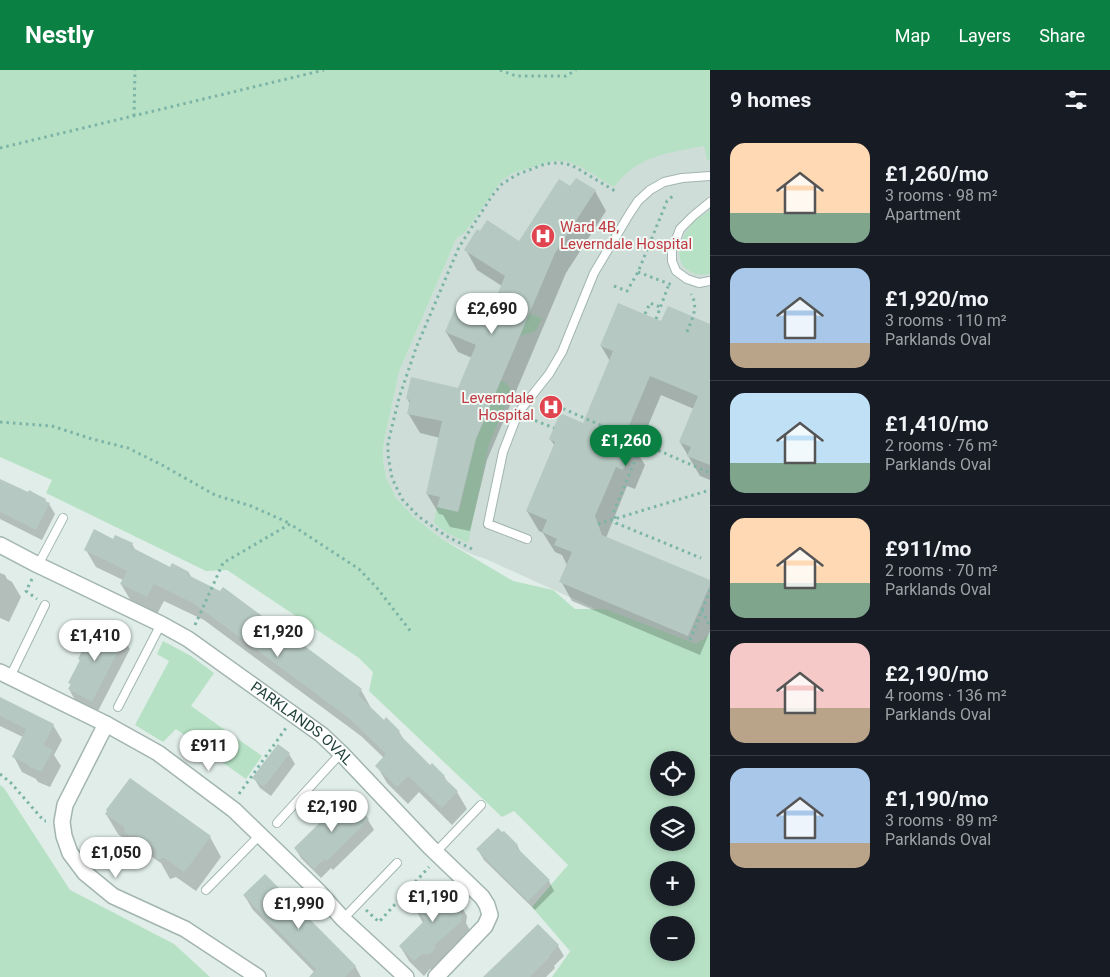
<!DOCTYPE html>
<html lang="en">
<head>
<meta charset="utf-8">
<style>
	body { margin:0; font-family:Roboto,sans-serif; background:#20242c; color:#f1f3f6; height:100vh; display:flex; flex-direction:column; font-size:19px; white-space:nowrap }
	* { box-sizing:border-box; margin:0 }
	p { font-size:16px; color:#9ea1a6 }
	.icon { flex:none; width:28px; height:28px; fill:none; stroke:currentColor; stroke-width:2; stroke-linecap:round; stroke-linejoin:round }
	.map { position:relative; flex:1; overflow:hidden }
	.sheet { display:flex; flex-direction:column; background:#171b24; width:400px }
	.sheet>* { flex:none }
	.tools { position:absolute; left:650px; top:681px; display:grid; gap:10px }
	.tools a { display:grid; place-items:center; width:45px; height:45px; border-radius:50%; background:#171b24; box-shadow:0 2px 8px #0003; font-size:25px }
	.price { position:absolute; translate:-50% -42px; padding:0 11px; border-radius:18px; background:#fff; color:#222; font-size:16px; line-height:32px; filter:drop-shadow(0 1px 2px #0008) }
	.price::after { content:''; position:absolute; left:50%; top:30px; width:15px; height:11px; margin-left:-8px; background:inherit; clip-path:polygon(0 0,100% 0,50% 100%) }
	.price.active { background:#0b8043; color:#fff }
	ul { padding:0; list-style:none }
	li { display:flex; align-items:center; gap:15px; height:125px; padding:0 20px }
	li+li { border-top:1px solid #363941 }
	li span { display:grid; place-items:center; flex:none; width:140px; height:100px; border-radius:15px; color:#555 }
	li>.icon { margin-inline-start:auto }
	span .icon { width:60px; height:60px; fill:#fffc; stroke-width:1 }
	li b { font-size:21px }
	h2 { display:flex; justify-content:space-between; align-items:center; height:60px; padding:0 20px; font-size:21px }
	header { display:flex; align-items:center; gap:30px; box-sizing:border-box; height:70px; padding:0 25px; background:#0b8043; color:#fff }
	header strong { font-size:24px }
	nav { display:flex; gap:28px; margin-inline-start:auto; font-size:18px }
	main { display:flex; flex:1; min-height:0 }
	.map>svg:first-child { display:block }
</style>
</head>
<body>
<header>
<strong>Nestly</strong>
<nav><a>Map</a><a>Layers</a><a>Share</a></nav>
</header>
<main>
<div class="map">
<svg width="710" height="907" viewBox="0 0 710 907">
	<rect width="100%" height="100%" fill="#e0ede8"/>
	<polygon fill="#ceddd7" points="710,51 710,591 486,489 471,484 442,469 414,447 396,428 391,418 386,407 384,396 383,384 384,372 399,302 485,101"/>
	<g fill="#b6e1c5" fill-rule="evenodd">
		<path d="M0,0h710v90h-3l-3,-14c-36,7 -66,9 -90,41l-33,-20 -15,-6h-13l-40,12 -12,8 -36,51 -9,7 -57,133 -15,70 -1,12 1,12 2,11 10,21 18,19 28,22 71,42 40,9 22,19h30l91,35 14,-10v343h-158l24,-34 -6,8 -38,-44 36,-42 -54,-54 -12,6 -133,-126 4,-19 -14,-14 -132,-88 -21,1 -160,-78 6,-13 -52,-23zM659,690h27v28h-27zM659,745h27v27h-27zM659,800h27v28h-27zM659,855h27v27h-27z"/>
		<path d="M710,140v63c-7,3 -12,2 -19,-1 -18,-9 -12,-31 -2,-44 5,-8 14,-13 21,-18z"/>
		<polygon points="529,244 542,248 536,261 520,266"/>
		<polygon points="501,310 506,313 512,321 489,374 468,473 447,463 434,453 437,437 459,441 476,369"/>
		<polygon points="163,571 191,586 214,603 191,636 262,686 246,709 176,659 163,672 135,655 169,591 157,584"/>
		<polygon points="0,715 4,718 70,820 174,874 210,907 0,907"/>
	</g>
	<g fill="#0003">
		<polygon points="571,118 595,121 606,141 566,203 487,390 470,461 450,457 443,445 439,444 427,424 440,368 420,363 408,343 410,334 407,328 459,319 472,288 458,282 446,262 487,250 502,216 477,200 466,180 519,172"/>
		<polygon points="662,253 710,255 710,410 700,406 680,372 694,339 661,325 637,382 645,395 635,419 627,416 606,468 710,511 710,561 700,585 572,531 561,511 567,495 562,485 555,482 543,463 539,461 527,441 555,376 550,369 584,354 610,291 601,276"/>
		<polygon points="0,410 45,430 49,434 55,444 42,470 0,449"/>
		<polygon points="132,474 136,481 170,498 189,503 192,509 274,555 361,620 371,638 371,639 384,651 386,649 399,662 406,673 430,697 444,706 449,715 457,722 467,739 452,755 419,722 408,734 387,713 377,696 384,688 361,666 204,550 164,531 157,544 131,531 121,514 123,510 96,497 86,480"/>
		<polygon points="0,503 5,505 7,509 12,512 21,527 9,552 0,548"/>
		<polygon points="124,569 130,579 98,641 75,630 69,619 71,616 70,613"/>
		<polygon points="0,628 53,655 62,670 54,685 61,696 50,717 38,712 36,709 22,702 14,687 23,667 0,656"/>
		<polygon points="289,684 295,694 271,726 260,718 254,708"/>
		<polygon points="346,728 368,750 374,760 333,800 331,798 321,808 301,788 295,778"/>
		<polygon points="106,744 210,767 221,787 196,821 176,807 170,809 161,793 149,785 142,785 138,783 134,776 118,764"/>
		<polygon points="517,775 522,785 549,811 554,821 535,840 484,790 478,780"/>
		<polygon points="244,825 355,896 361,907 319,907 253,840"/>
		<polygon points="442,825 458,831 467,846 466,853 471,862 439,899 430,899 424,906 409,891 400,876 423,853 415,838"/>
		<polygon points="558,876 564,886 554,896 555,898 546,907 485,907"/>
	</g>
	<g fill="#b5c8c1">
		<polygon points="576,108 596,120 555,183 476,369 458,442 437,437 440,427 426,424 442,351 407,344 410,330 406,329 411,307 458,318 476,275 445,262 456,236 487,249 505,206 464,180 477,159 480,161 487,150 519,171 559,109 570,116"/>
		<polygon points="618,233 661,251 668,236 710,254 710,395 687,386 691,377 679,372 698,326 650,306 623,370 634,374 623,400 616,397 595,446 602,465 710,510 710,515 688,566 559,512 572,482 554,475 557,469 542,462 547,450 526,441 555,372 549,369 560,343 583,353 613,281 600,276"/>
		<polygon points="0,409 28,422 29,420 38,425 46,429 45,431 50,433 36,460 0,442"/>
		<polygon points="94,459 113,469 115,465 133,473 131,477 170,497 172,493 189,502 188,505 220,521 223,517 273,554 274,553 362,619 358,625 384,650 386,647 400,661 398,663 430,695 432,693 445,706 443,707 458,721 442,738 408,706 397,717 375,696 386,684 350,649 193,533 154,514 147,527 120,514 127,501 84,480"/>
		<polygon points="96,553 125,568 92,632 68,619 71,614 68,613 80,590 78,589"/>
		<polygon points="0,627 54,654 44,675 53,680 41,702 28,696 29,695 12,687 26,659 0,646"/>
		<polygon points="278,674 290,683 264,717 252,708"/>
		<polygon points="130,708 211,766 190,795 184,802 164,788 157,790 156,779 136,765 129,766 125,763 124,757 105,744 107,741 106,740"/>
		<polygon points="347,726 369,749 327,791 325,789 314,799 294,778"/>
		<polygon points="498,758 502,762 504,761 518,775 516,777 550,810 528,831 476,779"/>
		<polygon points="265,804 356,896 345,907 309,907 316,899 243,825"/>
		<polygon points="435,817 442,824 452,822 459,830 458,837 457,839 463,846 460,849 462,851 435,875 435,879 430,884 422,884 414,891 399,876 425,850 413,838"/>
		<polygon points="538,854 559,875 549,886 550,887 530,907 483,907"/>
	</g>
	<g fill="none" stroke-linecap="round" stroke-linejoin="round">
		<g stroke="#a2b5b0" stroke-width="10">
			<g id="lane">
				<polyline points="710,132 693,146 680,159 672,180 672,191 676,201 687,209 699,213 710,211"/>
				<polyline points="527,469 488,454 503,382 518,343 549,304 562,282 594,203 630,143 638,131 650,120 664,112 682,108 710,106"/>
				<polyline points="38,495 63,448"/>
				<polyline points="10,607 45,535"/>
				<polyline points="118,637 161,554"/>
				<polyline points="277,753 341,683"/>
				<polyline points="435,783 481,735"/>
				<polyline points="206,820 260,765"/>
				<polyline points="343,849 397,793"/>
			</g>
		</g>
		<g stroke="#a2b5b0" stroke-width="18">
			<g id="street">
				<path id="s1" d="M0,475l38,20 123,59 27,15 134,96 19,18 89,94 52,50 5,8 3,10 -5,11 -49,51"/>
				<polyline points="0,602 106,654 158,683 234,740 318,821 343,849 406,907"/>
				<polyline points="106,654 65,735 62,752 64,766 70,783 85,803 113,826 185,859 258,907"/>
			</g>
		</g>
		<g stroke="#7cb4a7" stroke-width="3" stroke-dasharray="2.5 4" stroke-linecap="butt">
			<polyline points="500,0 516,6 566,6 576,0"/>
			<polyline points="134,46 135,0"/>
			<polyline points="0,78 324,0"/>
			<polyline points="638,202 672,215"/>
			<polyline points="614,216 627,221 638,202 667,131 675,124"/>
			<polyline points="645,244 650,233 660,237"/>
			<polyline points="656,249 669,214"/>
			<path d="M687,262c5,-13 12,-25 4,-38"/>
			<polyline points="557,336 710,403"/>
			<polyline points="529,348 554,358"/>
			<polyline points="0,352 52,356 92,369 128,378 162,395 215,425 251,436 289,453"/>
			<polyline points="642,374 614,441 616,453 701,488"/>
			<polyline points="598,454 710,420"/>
			<polyline points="472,479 446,466 418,446 402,429 392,408 388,385 388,373 399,328 416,278 459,177 492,126 502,114 516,105 545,94 553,93 561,93 571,95 580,100 615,121"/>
			<polyline points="32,509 26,521 37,529"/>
			<polyline points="702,540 710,557"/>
			<polyline points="195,555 223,493 290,454 359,499 377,518 412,563"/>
			<polyline points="690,570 710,520"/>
			<polyline points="0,704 11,713 44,751 46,751"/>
			<polyline points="239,724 286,658"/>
			<polyline points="366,840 379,852 429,797"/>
		</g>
		<use href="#lane" stroke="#fff" stroke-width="8"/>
		<use href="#street" stroke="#fff" stroke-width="15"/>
	</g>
	<defs>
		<g id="hospital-disc" transform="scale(1.25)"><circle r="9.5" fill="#e0444e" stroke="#f1f9f5"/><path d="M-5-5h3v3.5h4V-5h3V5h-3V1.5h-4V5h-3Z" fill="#fff"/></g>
	</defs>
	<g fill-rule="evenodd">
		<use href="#hospital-disc" x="543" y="166"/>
		<use href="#hospital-disc" x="551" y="337"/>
	</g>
	<g text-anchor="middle" stroke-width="4" stroke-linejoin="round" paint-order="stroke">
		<g font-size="15" fill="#be3a42" stroke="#f1f9f5" text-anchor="start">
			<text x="560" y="162">Ward 4B,<tspan x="560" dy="17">Leverndale Hospital</tspan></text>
			<text x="534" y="333" text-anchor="end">Leverndale<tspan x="534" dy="17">Hospital</tspan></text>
		</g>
		<g font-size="15" fill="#1e3f39" stroke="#f1f9f5">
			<text dy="5" stroke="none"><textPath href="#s1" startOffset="352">PARKLANDS OVAL</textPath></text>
		</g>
	</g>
</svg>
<div class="tools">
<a><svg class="icon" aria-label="locate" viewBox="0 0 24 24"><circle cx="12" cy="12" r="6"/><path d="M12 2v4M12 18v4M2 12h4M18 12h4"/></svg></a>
<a><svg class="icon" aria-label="layers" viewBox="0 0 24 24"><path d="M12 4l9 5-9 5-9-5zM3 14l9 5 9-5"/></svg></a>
<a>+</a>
<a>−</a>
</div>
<b class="price" style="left:492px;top:265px">£2,690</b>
<b class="price active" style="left:626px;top:397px">£1,260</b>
<b class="price" style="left:278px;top:588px">£1,920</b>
<b class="price" style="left:95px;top:592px">£1,410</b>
<b class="price" style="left:209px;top:702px">£911</b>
<b class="price" style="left:332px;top:763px">£2,190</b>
<b class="price" style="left:116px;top:809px">£1,050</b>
<b class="price" style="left:433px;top:853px">£1,190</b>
<b class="price" style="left:299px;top:860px">£1,990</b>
</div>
<section class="sheet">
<h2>9 homes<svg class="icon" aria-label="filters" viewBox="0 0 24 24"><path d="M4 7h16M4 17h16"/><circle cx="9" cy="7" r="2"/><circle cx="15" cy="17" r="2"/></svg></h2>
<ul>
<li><span style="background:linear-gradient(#ffd9b3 70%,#7fa58c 0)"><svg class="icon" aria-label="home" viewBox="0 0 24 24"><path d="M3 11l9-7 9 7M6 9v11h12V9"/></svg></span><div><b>£1,260/mo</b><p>3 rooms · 98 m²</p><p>Apartment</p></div></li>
<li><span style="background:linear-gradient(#a9c7e8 75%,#b9a48a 0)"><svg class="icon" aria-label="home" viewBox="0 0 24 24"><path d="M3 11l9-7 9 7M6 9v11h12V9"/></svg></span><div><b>£1,920/mo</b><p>3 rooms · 110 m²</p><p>Parklands Oval</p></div></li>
<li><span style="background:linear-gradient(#bfe0f5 70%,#7fa58c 0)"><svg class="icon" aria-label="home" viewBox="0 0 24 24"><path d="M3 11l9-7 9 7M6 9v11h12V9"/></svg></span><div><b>£1,410/mo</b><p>2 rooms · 76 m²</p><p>Parklands Oval</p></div></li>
<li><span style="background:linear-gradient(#ffd9b3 65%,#7fa58c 0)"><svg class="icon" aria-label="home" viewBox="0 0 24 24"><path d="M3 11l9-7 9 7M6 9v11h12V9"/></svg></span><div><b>£911/mo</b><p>2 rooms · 70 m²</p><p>Parklands Oval</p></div></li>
<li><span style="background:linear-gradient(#f6c9c9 65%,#b9a48a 0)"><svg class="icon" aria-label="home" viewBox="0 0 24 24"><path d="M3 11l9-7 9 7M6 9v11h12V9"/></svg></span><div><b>£2,190/mo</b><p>4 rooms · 136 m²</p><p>Parklands Oval</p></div></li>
<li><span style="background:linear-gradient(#a9c7e8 75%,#b9a48a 0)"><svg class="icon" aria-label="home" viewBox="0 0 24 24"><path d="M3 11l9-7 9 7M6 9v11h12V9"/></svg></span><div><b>£1,190/mo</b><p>3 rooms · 89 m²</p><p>Parklands Oval</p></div></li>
</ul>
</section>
</main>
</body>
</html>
